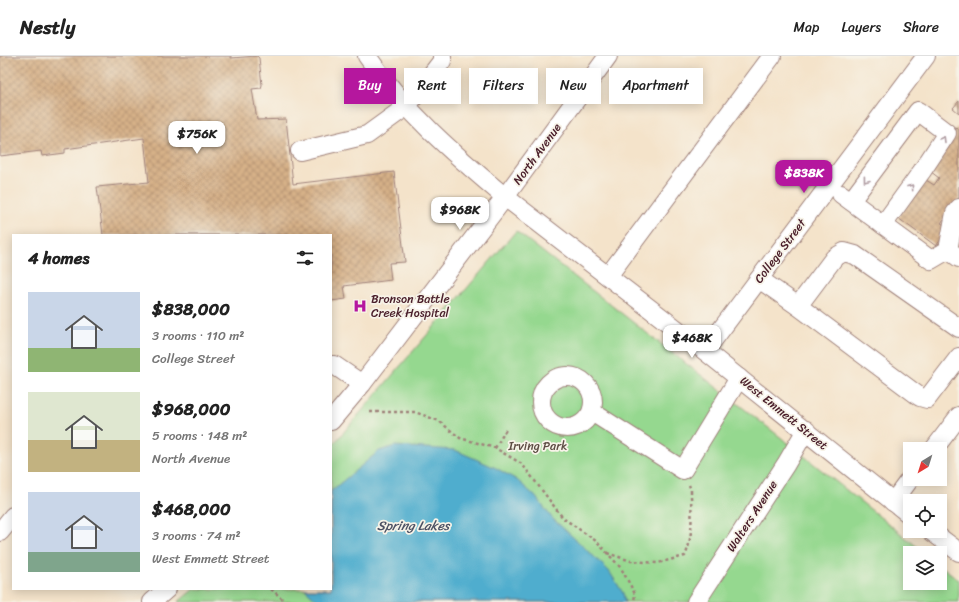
<!DOCTYPE html>
<html lang="en">
<head>
<meta charset="utf-8">
<style>
	body { margin:0; font-family:Sriracha,sans-serif; background:#f6f6f6; color:#222; height:100vh; display:flex; flex-direction:column; font-size:15px; white-space:nowrap }
	* { box-sizing:border-box; margin:0 }
	p { font-size:13px; color:#767676 }
	.icon { flex:none; width:22px; height:22px; fill:none; stroke:currentColor; stroke-width:2; stroke-linecap:round; stroke-linejoin:round }
	.map { position:relative; flex:1; overflow:hidden }
	.drawer { position:absolute; left:12px; top:178px; width:320px; height:356px; display:flex; flex-direction:column; background:#fff; border-radius:0px; box-shadow:0 2px 10px #0003 }
	.drawer>* { flex:none }
	.hud { position:absolute; left:344px; top:12px; width:380px; height:36px; display:flex; gap:8px }
	.needle { width:26px; rotate:218deg }
	.controls { position:absolute; left:903px; top:386px; display:grid; gap:8px }
	.controls a { display:grid; place-items:center; width:44px; height:44px; border-radius:0px; background:#fff; box-shadow:0 2px 10px #0003; font-size:20px }
	.price { position:absolute; translate:-50% -34px; padding:0 9px; border-radius:8px; background:#fff; color:#222; font-size:13px; line-height:26px; filter:drop-shadow(0 1px 2px #0008) }
	.price::after { content:''; position:absolute; left:50%; top:24px; width:12px; height:9px; margin-left:-6px; background:inherit; clip-path:polygon(0 0,100% 0,50% 100%) }
	.price.current { background:#b5179e; color:#fff }
	ul { padding:0; list-style:none }
	li { display:flex; align-items:center; gap:12px; height:100px; padding:0 16px }
	li span { display:grid; place-items:center; flex:none; width:112px; height:80px; border-radius:0px; color:#555 }
	li>.icon { margin-inline-start:auto }
	span .icon { width:48px; height:48px; fill:#fffc; stroke-width:1 }
	li b { font-size:17px }
	h2 { display:flex; justify-content:space-between; align-items:center; height:48px; padding:0 16px; font-size:17px }
	.tag { padding:0 14px; border-radius:0px; background:#fff; box-shadow:0 2px 10px #0003; font-size:14px; line-height:36px }
	.tag.current { background:#b5179e; color:#fff }
	header { display:flex; align-items:center; gap:24px; box-sizing:border-box; height:56px; padding:0 20px; background:#fff; border-bottom:1px solid #e0e0e0 }
	header strong { font-size:19px }
	nav { display:flex; gap:22px; margin-inline-start:auto; font-size:14px }
	.map>svg:first-child { display:block }
</style>
</head>
<body>
<header>
<strong>Nestly</strong>
<nav><a>Map</a><a>Layers</a><a>Share</a></nav>
</header>
<div class="map">
<svg width="959" height="546" viewBox="0 0 959 546">
	<defs>
		<pattern id="building-cross-hatch" width="8" height="8" patternUnits="userSpaceOnUse"><rect width="8" height="8" fill="#d6b188"/><path d="M0 0l8 8M0 8l8-8" fill="none" stroke="#b08f6f"/></pattern>
	</defs>
	<rect width="100%" height="100%" fill="#f7f3e8"/>
	<filter id="ink" filterUnits="userSpaceOnUse"><feTurbulence type="fractalNoise" baseFrequency=".025" numOctaves="2"/><feDisplacementMap in="SourceGraphic" scale="8" xChannelSelector="R" yChannelSelector="G"/><feConvolveMatrix kernelMatrix="1 2 1 2 8 2 1 2 1" color-interpolation-filters="sRGB"/></filter>
	<filter id="wash" filterUnits="userSpaceOnUse"><feTurbulence type="fractalNoise" baseFrequency=".012" numOctaves="4" result="noise"/><feDisplacementMap in="SourceGraphic" scale="16" xChannelSelector="R" yChannelSelector="G"/><feGaussianBlur stdDeviation="0.9" result="paint"/><feColorMatrix in="noise" values="0 0 0 0 0 0 0 0 0 0 0 0 0 0 0 0 0 1.4 0 .05"/><feComposite in="paint" operator="in"/></filter>
	<g filter="url(#wash)">
		<rect width="100%" height="100%" fill="#f4e3ca"/>
		<polygon fill="#95d88f" stroke="#707c5d" points="516,175 779,380 925,497 910,497 910,527 940,527 940,509 959,524 959,546 178,546 194,533 331,533 331,391"/>
		<polygon fill="#50adce" stroke="#4d667c" points="395,390 455,394 496,412 517,424 535,440 552,462 585,492 609,515 623,537 625,546 319,546 305,533 331,533 331,435 379,395"/>
		<g id="blocks">
			<g fill="url(#building-cross-hatch)">
				<polygon points="0,0 231,0 231,2 257,0 259,2 262,29 261,32 252,33 257,64 286,63 293,128 394,116 405,206 389,207 391,224 344,230 346,243 331,245 331,179 103,179 97,131 149,126 144,82 65,93 65,97 42,100 41,95 0,100"/>
				<polygon points="959,45 959,57 953,52"/>
				<polygon points="957,71 959,73 959,143 941,167 949,172 936,190 898,162 926,124 934,129 939,122 926,112"/>
			</g>
		</g>
	</g>
	<g filter="url(#ink)">
		<use href="#blocks" fill-opacity="0" stroke="#9f817a" stroke-width="1"/>
		<g fill="none" stroke-linecap="round" stroke-linejoin="round">
			<g stroke="#9f817a" stroke-width="20">
				<g id="minor">
					<path d="M367,0c37,55 88,99 138,141l200,154 205,164"/>
					<polyline points="300,95 367,79 407,50 442,5 442,0"/>
					<polyline points="841,138 931,204 948,194 959,202"/>
					<polyline points="851,145 918,55 947,77 922,115 883,169"/>
					<polyline points="948,194 955,157 959,152"/>
					<polyline points="608,220 772,0"/>
					<polyline points="759,223 798,250 920,341 927,343 959,301"/>
					<polyline points="798,250 834,202 844,196 855,199 959,272"/>
					<polyline points="705,295 926,0"/>
					<polyline points="331,309 334,309 362,328"/>
					<circle cx="567" cy="346" r="26"/>
					<polyline points="592,356 683,414 739,322"/>
					<polyline points="331,365 362,328 505,141 608,0"/>
					<polyline points="934,393 959,360"/>
					<polyline points="893,446 910,423"/>
					<polyline points="931,475 959,496"/>
					<polyline points="0,476 13,460"/>
					<polyline points="152,546 167,533"/>
					<polyline points="696,546 786,408 806,374"/>
				</g>
			</g>
			<g stroke="#9f817a" stroke-width="2.5" stroke-dasharray="3 3" stroke-linecap="butt">
				<polyline points="370,356 415,356 439,365 460,382 495,392 522,408 563,462 596,485 621,512 635,538 634,546"/>
				<polyline points="495,392 507,372"/>
				<path d="M607,497l24,8 27,2 27,-7c9,-20 6,-44 6,-66l-2,-5"/>
				<polyline points="271,533 286,546"/>
			</g>
			<use href="#minor" stroke="#fff" stroke-width="18"/>
		</g>
		<defs><path id="oneway-chevron" d="M-2-3.5L2.5 0L-2 3.5" fill="none" stroke-width="1.6" stroke-linecap="round" stroke-linejoin="round"/></defs>
		<g stroke="#ae9aa0">
			<use href="#oneway-chevron" transform="translate(943 83) rotate(-59)"/>
			<use href="#oneway-chevron" transform="translate(866 124) rotate(127)"/>
			<use href="#oneway-chevron" transform="translate(911 131) rotate(-54)"/>
		</g>
	</g>
	<defs>
		<g id="hospital-bare" transform="scale(1.08)"><path d="M-5-5h3v3.5h4V-5h3V5h-3V1.5h-4V5h-3Z" fill="#b5179e" stroke="#f7f3e8" stroke-width="2.5" paint-order="stroke"/></g>
	</defs>
	<g fill-rule="evenodd">
		<use href="#hospital-bare" x="360" y="250"/>
	</g>
	<g text-anchor="middle" stroke-width="3.5" stroke-linejoin="round" paint-order="stroke">
		<g font-size="12" fill="#4a1f2b" stroke="#f7f3e8">
			<text transform="translate(537 98) rotate(-54)" y="4">North Avenue</text>
			<text transform="translate(780 195) rotate(-53)" y="4">College Street</text>
			<text transform="translate(784 357) rotate(39)" y="4">West Emmett Street</text>
			<text transform="translate(752 460) rotate(-57)" y="4">Walters Avenue</text>
		</g>
		<g font-size="12" fill="#4a1f2b" stroke="#f7f3e8" text-anchor="start">
			<text x="371" y="247">Bronson Battle<tspan x="371" dy="14">Creek Hospital</tspan></text>
		</g>
		<g font-size="12" fill="#5d4d44" stroke="#f7f3e8">
			<text x="538" y="394">Irving Park</text>
		</g>
		<g font-size="13" font-style="italic" fill="#4c5164" stroke="#f7f3e8">
			<text x="413" y="474">Spring Lakes</text>
		</g>
	</g>
</svg>
<div class="controls">
<a><svg class="needle" viewBox="-14 -14 28 28"><path d="M0-13l5 13h-10z" fill="#e53935"/><path d="M0 13l5-13h-10z" fill="#767676"/></svg></a>
<a><svg class="icon" aria-label="locate" viewBox="0 0 24 24"><circle cx="12" cy="12" r="6"/><path d="M12 2v4M12 18v4M2 12h4M18 12h4"/></svg></a>
<a><svg class="icon" aria-label="layers" viewBox="0 0 24 24"><path d="M12 4l9 5-9 5-9-5zM3 14l9 5 9-5"/></svg></a>
</div>
<b class="price" style="left:197px;top:99px">$756K</b>
<b class="price current" style="left:804px;top:138px">$838K</b>
<b class="price" style="left:460px;top:175px">$968K</b>
<b class="price" style="left:692px;top:303px">$468K</b>
<div class="hud">
<a class="tag current">Buy</a>
<a class="tag">Rent</a>
<a class="tag">Filters</a>
<a class="tag">New</a>
<a class="tag">Apartment</a>
</div>
<section class="drawer">
<h2>4 homes<svg class="icon" aria-label="filters" viewBox="0 0 24 24"><path d="M4 7h16M4 17h16"/><circle cx="9" cy="7" r="2"/><circle cx="15" cy="17" r="2"/></svg></h2>
<ul>
<li><span style="background:linear-gradient(#c9d6e8 70%,#8fb573 0)"><svg class="icon" aria-label="home" viewBox="0 0 24 24"><path d="M3 11l9-7 9 7M6 9v11h12V9"/></svg></span><div><b>$838,000</b><p>3 rooms · 110 m²</p><p>College Street</p></div></li>
<li><span style="background:linear-gradient(#dfe7d0 60%,#c2b280 0)"><svg class="icon" aria-label="home" viewBox="0 0 24 24"><path d="M3 11l9-7 9 7M6 9v11h12V9"/></svg></span><div><b>$968,000</b><p>5 rooms · 148 m²</p><p>North Avenue</p></div></li>
<li><span style="background:linear-gradient(#c9d6e8 75%,#7fa58c 0)"><svg class="icon" aria-label="home" viewBox="0 0 24 24"><path d="M3 11l9-7 9 7M6 9v11h12V9"/></svg></span><div><b>$468,000</b><p>3 rooms · 74 m²</p><p>West Emmett Street</p></div></li>
</ul>
</section>
</div>
</body>
</html>
